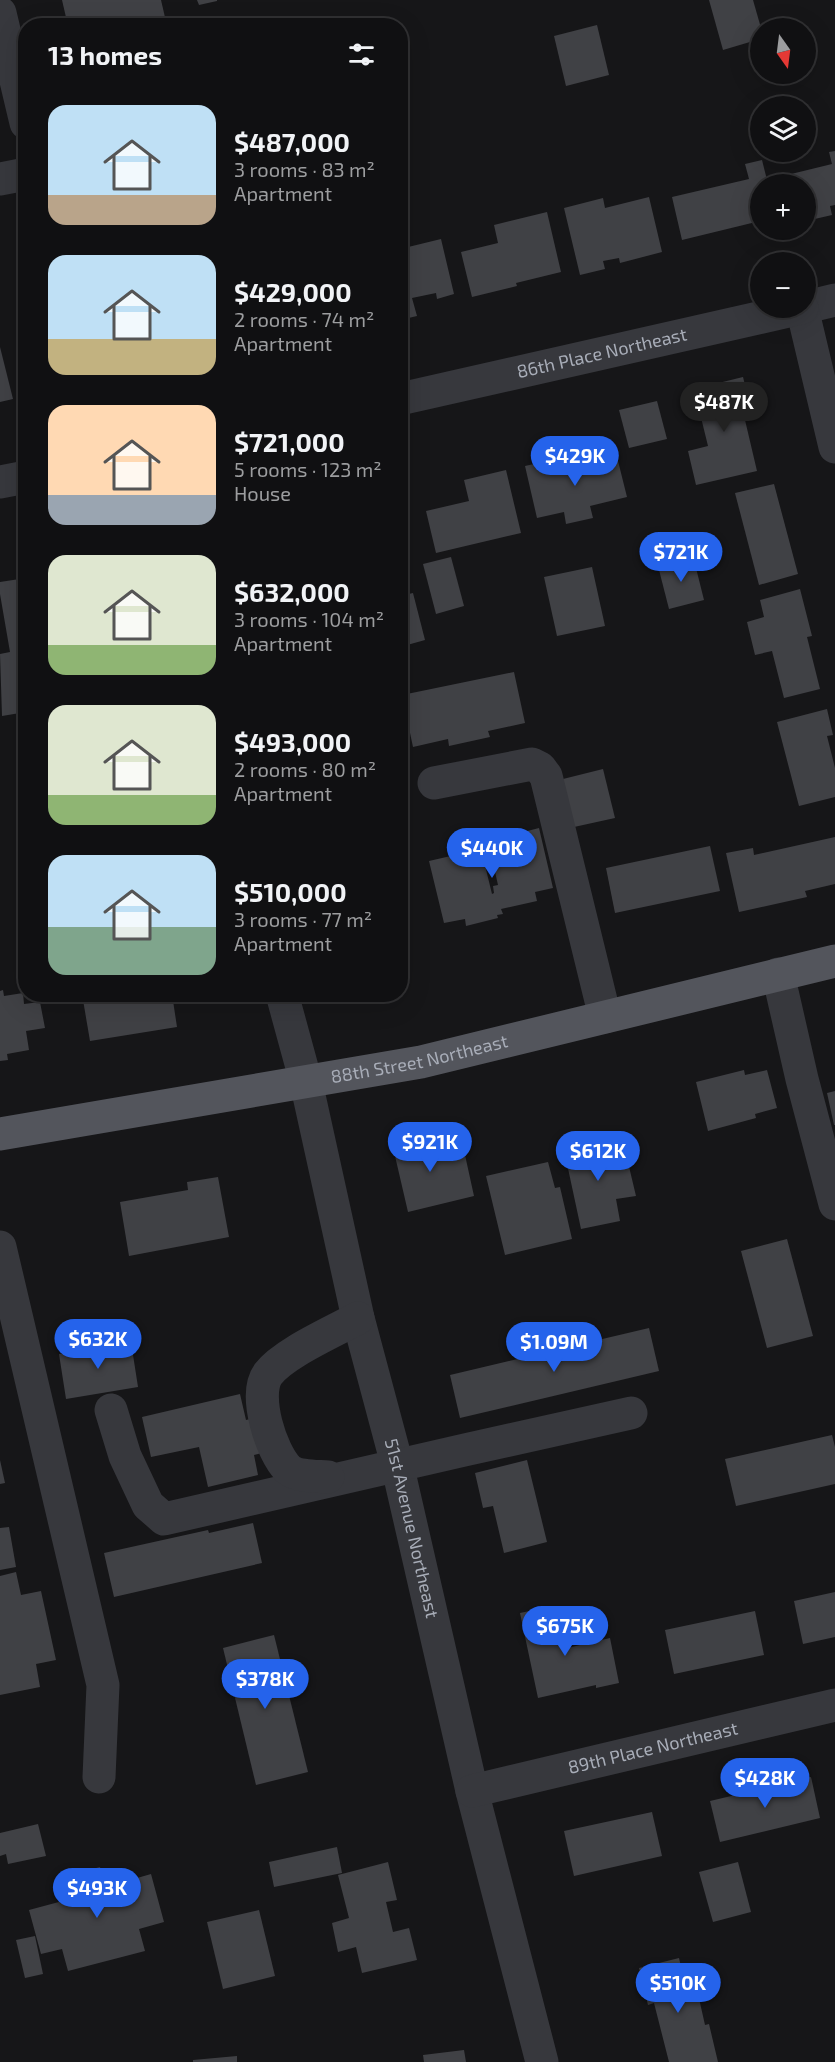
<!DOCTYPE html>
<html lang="en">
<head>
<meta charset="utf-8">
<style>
	body { margin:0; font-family:"Exo 2",sans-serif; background:#1e1e20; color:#f1f3f6; height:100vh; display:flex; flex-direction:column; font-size:22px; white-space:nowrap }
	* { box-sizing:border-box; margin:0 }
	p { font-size:20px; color:#9c9d9f }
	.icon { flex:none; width:33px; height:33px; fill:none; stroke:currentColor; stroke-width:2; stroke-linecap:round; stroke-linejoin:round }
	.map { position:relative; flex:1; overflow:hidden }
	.panel { position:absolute; left:18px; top:18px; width:390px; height:984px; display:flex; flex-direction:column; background:#101012; border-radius:24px; box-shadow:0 6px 24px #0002,0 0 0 2px #303032 }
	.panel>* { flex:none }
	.needle { width:39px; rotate:166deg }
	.buttons { position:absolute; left:750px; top:18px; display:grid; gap:12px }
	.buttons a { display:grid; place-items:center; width:66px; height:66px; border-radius:50%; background:#101012; box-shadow:0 6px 24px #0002,0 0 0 2px #303032; font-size:30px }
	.price { position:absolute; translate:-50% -51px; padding:0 14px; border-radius:21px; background:#2563eb; color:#fff; font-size:20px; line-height:39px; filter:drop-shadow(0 2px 3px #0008) }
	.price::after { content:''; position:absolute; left:50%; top:36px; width:18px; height:14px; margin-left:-9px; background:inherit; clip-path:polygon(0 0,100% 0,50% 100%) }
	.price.active { background:#222; color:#fff }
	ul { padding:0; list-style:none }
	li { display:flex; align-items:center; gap:18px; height:150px; padding:0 30px }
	li span { display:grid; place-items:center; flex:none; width:168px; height:120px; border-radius:18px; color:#555 }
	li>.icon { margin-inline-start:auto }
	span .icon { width:72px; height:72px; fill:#fffc; stroke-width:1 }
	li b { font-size:26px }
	h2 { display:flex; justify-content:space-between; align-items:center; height:72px; padding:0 30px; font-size:26px }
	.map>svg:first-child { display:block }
</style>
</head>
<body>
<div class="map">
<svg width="835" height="2062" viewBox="0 0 835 2062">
	<rect width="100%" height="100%" fill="#161618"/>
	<g fill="#404145">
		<polygon points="62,0 161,0 167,26 68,26"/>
		<polygon points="197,0 217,0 217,1 199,5"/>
		<polygon points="709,0 753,0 761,28 760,39 723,50"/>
		<polygon points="597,25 609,75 566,86 554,36"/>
		<polygon points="400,92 403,92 409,117 400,119"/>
		<polygon points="835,151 835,205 830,206 832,215 806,221 806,184 789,184 787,175 832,164 829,152"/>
		<polygon points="762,160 768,184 760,184 760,221 682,240 672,197 749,179 745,164"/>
		<polygon points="649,197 662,252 620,263 619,258 603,261 605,269 580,275 564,208 603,198 605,208"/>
		<polygon points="547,212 561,272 516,283 517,286 472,297 461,252 498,243 494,225"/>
		<polygon points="441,239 454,294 437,299 436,293 412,298 417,316 400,320 400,249"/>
		<polygon points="0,347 13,399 0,402"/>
		<polygon points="743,377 753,417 745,420 757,471 696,485 688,451 708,446 694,389"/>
		<polygon points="657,401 667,439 629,448 619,410"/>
		<polygon points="616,453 627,497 590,506 593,518 566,524 564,512 537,518 525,466 556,459 558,467"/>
		<polygon points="506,470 521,533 436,553 426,511 469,501 464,480"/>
		<polygon points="774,484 798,574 759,585 735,493"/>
		<polygon points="693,556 704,600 669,609 658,566"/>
		<polygon points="451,557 464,606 436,614 423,564"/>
		<polygon points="592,567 605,626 557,636 544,577"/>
		<polygon points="26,578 26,712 2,716 0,654 10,652 0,594 0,582"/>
		<polygon points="800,589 812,636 807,637 820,689 784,698 772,651 755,655 747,622 764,617 760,600"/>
		<polygon points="413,593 425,640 400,647 400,596"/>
		<polygon points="514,672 525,723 488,731 490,737 449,746 448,739 413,747 402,695"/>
		<polygon points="827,709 833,735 827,736 835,768 835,797 799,806 777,722"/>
		<polygon points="603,769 615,818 574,827 563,779"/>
		<polygon points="539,828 553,888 535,892 537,901 501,909 503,914 497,915 498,918 466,926 465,919 444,923 429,861 481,849 492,894 494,893 493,886 498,885 488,841"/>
		<polygon points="835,837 835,884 805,891 807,897 739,912 726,853 753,848 754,855"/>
		<polygon points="710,846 720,891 615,913 606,868"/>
		<polygon points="3,990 4,996 23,993 24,1004 40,1002 45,1028 26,1031 29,1050 7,1054 8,1060 0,1061 0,991"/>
		<polygon points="82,994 172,994 177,1027 90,1041"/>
		<polygon points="744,1070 745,1075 767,1070 777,1108 755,1114 756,1118 708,1131 696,1082"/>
		<polygon points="835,1091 835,1125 834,1125 827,1093"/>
		<polygon points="436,1132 443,1160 465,1155 474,1196 408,1212 392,1143"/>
		<polygon points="602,1137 607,1157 626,1154 636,1196 616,1199 620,1221 581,1229 563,1145"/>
		<polygon points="548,1162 555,1188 560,1187 572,1239 505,1255 486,1176"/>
		<polygon points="218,1177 229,1237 129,1256 120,1202 188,1190 187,1182"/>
		<polygon points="787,1239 813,1336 767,1348 741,1251"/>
		<polygon points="649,1328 659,1371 460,1418 450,1375"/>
		<polygon points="131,1342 138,1387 66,1399 59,1354"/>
		<polygon points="240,1394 246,1420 254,1418 262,1453 254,1455 258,1475 208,1487 199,1447 151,1457 142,1417"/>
		<polygon points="832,1435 835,1447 835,1484 736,1506 725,1459"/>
		<polygon points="0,1460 5,1483 0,1484"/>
		<polygon points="527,1460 547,1542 504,1553 493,1506 483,1508 475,1473"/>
		<polygon points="253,1523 262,1563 114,1597 104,1553 208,1530 209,1533"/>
		<polygon points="9,1527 16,1567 0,1570 0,1528"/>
		<polygon points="16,1572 21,1595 41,1591 56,1660 36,1664 40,1687 0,1695 0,1576"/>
		<polygon points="835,1592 835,1637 803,1644 794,1601"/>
		<polygon points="553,1606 563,1649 610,1638 619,1683 596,1688 596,1685 538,1698 520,1613"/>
		<polygon points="755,1611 764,1655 674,1674 665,1630"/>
		<polygon points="274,1635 308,1772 256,1785 223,1648"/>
		<polygon points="811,1777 820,1818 720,1842 710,1801"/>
		<polygon points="652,1812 662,1856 574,1876 564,1831"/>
		<polygon points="38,1824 46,1856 8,1864 6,1854 0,1856 0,1833"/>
		<polygon points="337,1847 342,1873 274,1887 269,1862"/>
		<polygon points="388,1862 397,1900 386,1902 393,1932 409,1928 417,1960 362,1973 356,1947 338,1952 332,1923 349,1918 338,1875"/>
		<polygon points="738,1862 751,1912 713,1922 699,1872"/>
		<polygon points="100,1867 106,1887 151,1874 164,1922 139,1929 145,1951 68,1971 62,1949 41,1954 29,1910 70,1899 64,1876"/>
		<polygon points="259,1910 275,1976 223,1989 207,1922"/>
		<polygon points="35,1936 43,1974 25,1978 16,1940"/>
		<polygon points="679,1958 686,1988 696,1985 705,2025 709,2024 718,2062 669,2062 654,2003 648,2005 639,1968"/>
		<polygon points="464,2050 466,2062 424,2062 423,2055"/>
		<polygon points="237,2056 237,2062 193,2062 193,2060"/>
	</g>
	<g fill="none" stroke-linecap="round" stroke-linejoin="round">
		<g stroke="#37383d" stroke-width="33">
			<polyline points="0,13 26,123"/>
			<polyline points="0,179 26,174"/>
			<polyline points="806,307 835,300"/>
			<polyline points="802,308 835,447"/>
			<path id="s1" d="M400,399l402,-91"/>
			<polyline points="0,482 26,477"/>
			<polyline points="434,783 532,764 540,768 546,776 605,1017"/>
			<polyline points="778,974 802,1079 835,1204"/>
			<path id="s2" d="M282,994l24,88 52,236 39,146 75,327 70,271"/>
			<polyline points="0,1247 103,1685 99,1777"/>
			<path d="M111,1410l14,46 23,49 16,14c156,-36 311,-72 467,-106"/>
			<path d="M328,1477c-12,-1 -31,0 -40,-8 -17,-17 -35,-74 -20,-95 16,-21 65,-42 90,-56"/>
			<path id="s3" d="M472,1791l363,-86"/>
		</g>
		<path stroke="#53555c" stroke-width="33" id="s4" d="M0,1134l421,-72 414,-101"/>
	</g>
	<g text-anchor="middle" stroke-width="5" stroke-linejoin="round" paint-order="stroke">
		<g font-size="18" fill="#a8adb8" stroke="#111113">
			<text dy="6" stroke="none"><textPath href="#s1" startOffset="207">86th Place Northeast</textPath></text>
			<text dy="6" stroke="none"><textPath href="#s4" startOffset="426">88th Street Northeast</textPath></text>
			<text dy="6" stroke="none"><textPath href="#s2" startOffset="550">51st Avenue Northeast</textPath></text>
			<text dy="6" stroke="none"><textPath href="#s3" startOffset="186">89th Place Northeast</textPath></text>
		</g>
	</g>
</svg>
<div class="buttons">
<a><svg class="needle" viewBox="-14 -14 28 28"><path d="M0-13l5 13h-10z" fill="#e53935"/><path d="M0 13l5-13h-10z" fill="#9c9d9f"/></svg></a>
<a><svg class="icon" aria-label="layers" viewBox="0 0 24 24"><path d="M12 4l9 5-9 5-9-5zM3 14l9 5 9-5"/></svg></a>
<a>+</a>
<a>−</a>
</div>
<b class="price active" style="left:724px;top:433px">$487K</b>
<b class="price" style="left:575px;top:487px">$429K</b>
<b class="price" style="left:681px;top:583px">$721K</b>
<b class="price" style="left:492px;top:879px">$440K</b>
<b class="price" style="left:430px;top:1173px">$921K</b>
<b class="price" style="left:598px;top:1182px">$612K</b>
<b class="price" style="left:98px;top:1370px">$632K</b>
<b class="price" style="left:554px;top:1373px">$1.09M</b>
<b class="price" style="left:565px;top:1657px">$675K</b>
<b class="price" style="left:265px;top:1710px">$378K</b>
<b class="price" style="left:765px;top:1809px">$428K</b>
<b class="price" style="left:97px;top:1919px">$493K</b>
<b class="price" style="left:678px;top:2014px">$510K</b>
<section class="panel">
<h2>13 homes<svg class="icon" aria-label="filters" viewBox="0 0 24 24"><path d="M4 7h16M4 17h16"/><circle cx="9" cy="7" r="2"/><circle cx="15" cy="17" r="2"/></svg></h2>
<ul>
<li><span style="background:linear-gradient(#bfe0f5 75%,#b9a48a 0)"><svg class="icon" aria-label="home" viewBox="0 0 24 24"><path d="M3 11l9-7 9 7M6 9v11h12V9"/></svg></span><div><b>$487,000</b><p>3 rooms · 83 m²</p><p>Apartment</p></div></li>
<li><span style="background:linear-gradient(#bfe0f5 70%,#c2b280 0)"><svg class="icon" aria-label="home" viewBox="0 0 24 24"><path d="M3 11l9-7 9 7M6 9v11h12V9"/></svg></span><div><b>$429,000</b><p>2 rooms · 74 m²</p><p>Apartment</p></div></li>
<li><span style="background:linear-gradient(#ffd9b3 75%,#9aa5b1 0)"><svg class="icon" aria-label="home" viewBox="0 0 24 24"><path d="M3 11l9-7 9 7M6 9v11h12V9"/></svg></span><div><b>$721,000</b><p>5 rooms · 123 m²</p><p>House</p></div></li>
<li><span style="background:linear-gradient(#dfe7d0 75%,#8fb573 0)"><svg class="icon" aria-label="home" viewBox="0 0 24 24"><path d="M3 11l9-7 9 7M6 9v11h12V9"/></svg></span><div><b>$632,000</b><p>3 rooms · 104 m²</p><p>Apartment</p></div></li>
<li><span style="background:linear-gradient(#dfe7d0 75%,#8fb573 0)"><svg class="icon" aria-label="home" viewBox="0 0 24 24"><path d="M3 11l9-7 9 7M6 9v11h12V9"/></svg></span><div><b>$493,000</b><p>2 rooms · 80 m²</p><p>Apartment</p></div></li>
<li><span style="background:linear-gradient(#bfe0f5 60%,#7fa58c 0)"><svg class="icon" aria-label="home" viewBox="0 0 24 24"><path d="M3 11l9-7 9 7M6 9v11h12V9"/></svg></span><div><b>$510,000</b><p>3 rooms · 77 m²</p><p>Apartment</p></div></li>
</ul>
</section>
</div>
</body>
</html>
